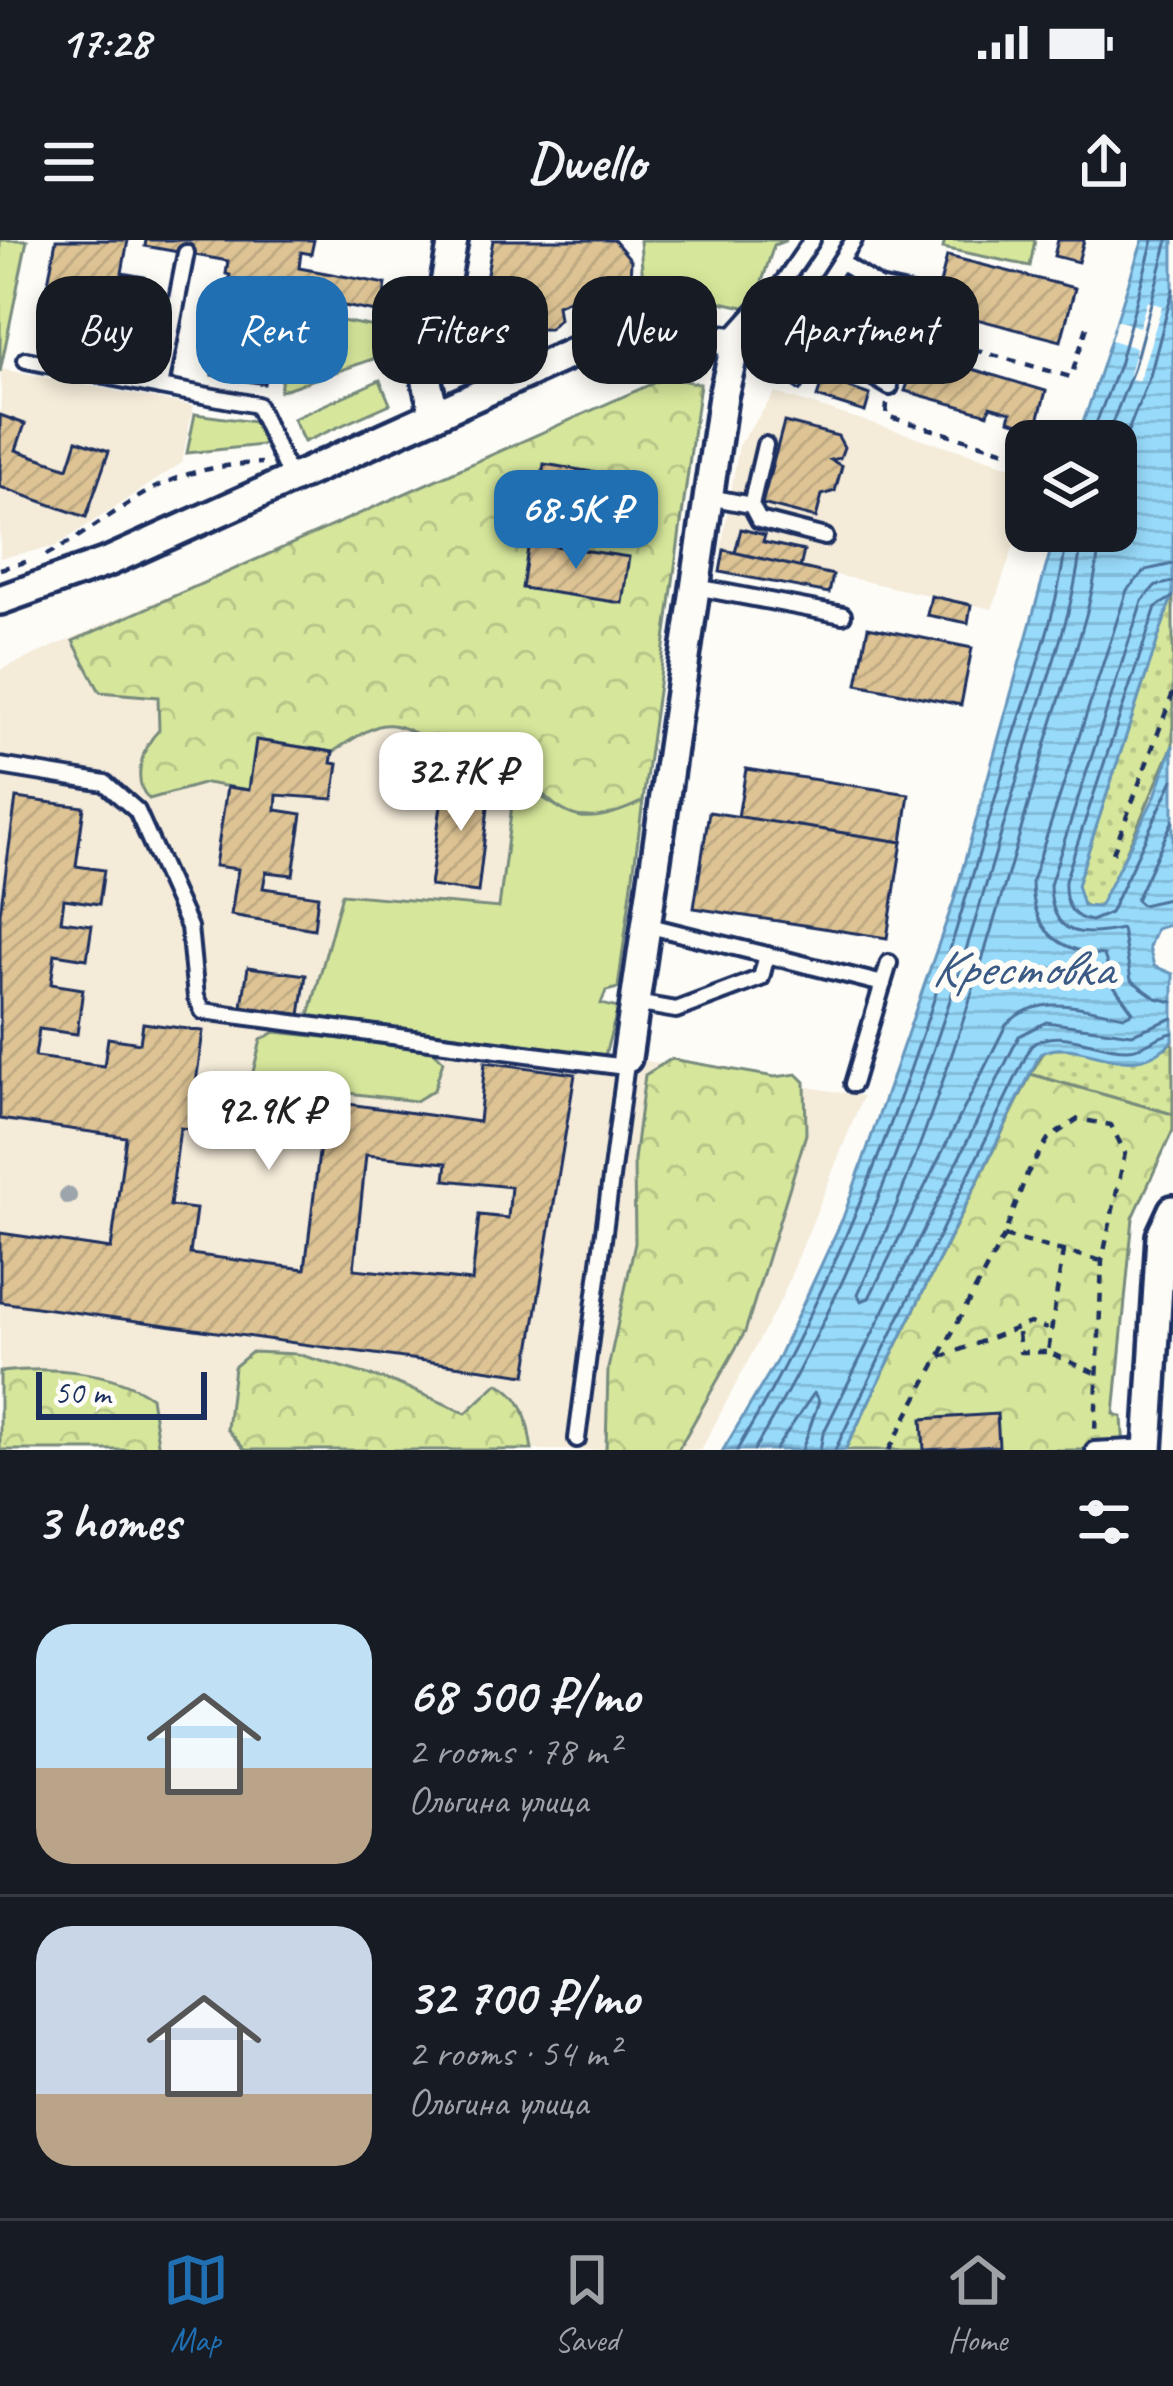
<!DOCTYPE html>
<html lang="en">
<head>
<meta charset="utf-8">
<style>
	body { margin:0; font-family:Caveat,sans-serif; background:#242831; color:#f1f3f6; height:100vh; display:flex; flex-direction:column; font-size:45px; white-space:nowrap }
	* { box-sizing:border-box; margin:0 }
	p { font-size:39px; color:#9ea1a6 }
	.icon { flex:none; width:66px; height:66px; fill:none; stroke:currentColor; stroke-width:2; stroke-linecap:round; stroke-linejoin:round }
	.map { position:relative; height:1210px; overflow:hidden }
	.side { display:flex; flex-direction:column; background:#171b24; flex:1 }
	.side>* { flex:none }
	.top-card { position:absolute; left:36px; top:36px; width:1101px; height:108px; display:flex; gap:24px }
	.controls { position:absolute; left:1005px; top:180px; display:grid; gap:24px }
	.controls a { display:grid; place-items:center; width:132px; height:132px; border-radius:24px; background:#171b24; box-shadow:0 6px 18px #0003; font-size:60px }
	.scale { position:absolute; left:36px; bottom:30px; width:171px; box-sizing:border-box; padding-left:12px; border:6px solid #1b2f5e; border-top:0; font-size:33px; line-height:42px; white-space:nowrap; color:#1b2f5e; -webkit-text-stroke:9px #fdfcf7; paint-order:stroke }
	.price { position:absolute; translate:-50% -102px; padding:0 27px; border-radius:24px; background:#fff; color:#222; font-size:39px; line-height:78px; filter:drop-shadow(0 3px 6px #0008) }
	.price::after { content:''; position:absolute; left:50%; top:72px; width:36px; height:27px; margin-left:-18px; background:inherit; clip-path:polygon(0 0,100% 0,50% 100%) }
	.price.selected { background:#1f6fb2; color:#fff }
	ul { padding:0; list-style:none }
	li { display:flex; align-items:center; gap:36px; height:300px; padding:0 36px }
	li+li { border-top:3px solid #363941 }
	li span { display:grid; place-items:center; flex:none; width:336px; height:240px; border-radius:36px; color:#555 }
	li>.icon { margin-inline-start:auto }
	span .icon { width:144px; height:144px; fill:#fffc; stroke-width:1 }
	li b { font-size:51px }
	h2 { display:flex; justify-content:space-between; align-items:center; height:144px; padding:0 36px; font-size:51px }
	.chip { padding:0 42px; border-radius:36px; background:#171b24; box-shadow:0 6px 18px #0003; font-size:42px; line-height:108px }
	.chip.selected { background:#1f6fb2; color:#fff }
	.status { display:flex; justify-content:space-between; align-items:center; height:84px; padding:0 60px; background:#171b24; direction:ltr }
	.status svg { height:33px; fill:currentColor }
	header { display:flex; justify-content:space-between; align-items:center; height:156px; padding:0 36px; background:#171b24; font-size:54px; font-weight:800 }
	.menu { display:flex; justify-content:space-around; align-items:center; height:168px; border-top:3px solid #363941; background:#171b24; font-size:33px; color:#9ea1a6 }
	.menu a { display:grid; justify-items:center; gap:6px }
	.menu .selected { color:#1f6fb2 }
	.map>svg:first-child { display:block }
</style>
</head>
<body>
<div class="status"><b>17:28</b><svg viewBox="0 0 49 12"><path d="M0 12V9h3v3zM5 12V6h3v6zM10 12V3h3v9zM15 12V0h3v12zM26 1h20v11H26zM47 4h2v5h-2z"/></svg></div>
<header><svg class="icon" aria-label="menu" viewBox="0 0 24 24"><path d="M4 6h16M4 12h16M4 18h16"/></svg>Dwello<svg class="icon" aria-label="share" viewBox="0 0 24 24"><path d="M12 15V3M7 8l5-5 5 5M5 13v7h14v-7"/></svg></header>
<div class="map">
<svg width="1173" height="1210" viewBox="0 0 1173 1210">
	<defs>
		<pattern id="forest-crowns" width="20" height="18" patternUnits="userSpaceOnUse" patternTransform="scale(3)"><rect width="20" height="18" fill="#d6e79b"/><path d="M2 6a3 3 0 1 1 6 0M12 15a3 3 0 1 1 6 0" fill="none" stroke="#b7c688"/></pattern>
		<pattern id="park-dots" width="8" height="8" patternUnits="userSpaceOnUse" patternTransform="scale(3)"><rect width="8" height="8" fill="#d6e79b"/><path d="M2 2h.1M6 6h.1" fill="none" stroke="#b7c688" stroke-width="1.8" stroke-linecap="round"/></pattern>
		<pattern id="water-rules" width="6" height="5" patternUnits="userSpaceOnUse" patternTransform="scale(3)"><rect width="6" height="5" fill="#98dafa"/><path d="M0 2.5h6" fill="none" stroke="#82bbd9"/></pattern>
		<pattern id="building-hatch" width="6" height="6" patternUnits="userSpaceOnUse" patternTransform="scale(3)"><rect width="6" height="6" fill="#dec494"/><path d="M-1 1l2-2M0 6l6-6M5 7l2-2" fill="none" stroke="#bea982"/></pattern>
	</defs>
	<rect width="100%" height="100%" fill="#fdfcf7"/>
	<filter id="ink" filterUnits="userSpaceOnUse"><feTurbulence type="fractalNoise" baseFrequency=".00833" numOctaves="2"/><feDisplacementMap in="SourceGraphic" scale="24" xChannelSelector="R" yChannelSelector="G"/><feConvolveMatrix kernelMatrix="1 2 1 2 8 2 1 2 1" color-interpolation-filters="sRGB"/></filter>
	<g filter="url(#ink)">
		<g fill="#f4ebd9">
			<polygon points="1,129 193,166 182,223 54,307 0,318"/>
			<polygon points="667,137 700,144 618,748 606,751 601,764 618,768 605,814 863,856 783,1055 701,1210 0,1210 0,430"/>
			<polygon points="775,153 1026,231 1026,271 992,369 721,310 739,205"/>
		</g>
		<g fill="#d6e79b" stroke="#788b7c" stroke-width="3">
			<polygon points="0,0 27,0 0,132"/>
			<polygon points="640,0 787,0 774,5 753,69 643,45"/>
			<polygon points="945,0 1035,0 1030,26 943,8"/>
			<polygon points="292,72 380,88 373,119 280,151"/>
			<polygon points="380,140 390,164 304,202 293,179"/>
			<polygon points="195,174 262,183 271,204 187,213"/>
			<path d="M527,545c40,35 69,40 116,16l-25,187 -12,3 -5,13 17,4 -13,47 -296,-39 33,-122 157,14 14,-111z"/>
			<polygon points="275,792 431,808 443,821 434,850 416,861 261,843 253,832 261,800"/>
		</g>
		<g fill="url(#forest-crowns)" stroke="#788b7c" stroke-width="3">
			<path d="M667,137l33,7 -57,417c-84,42 -85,-5 -145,-44 -13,-7 -32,-7 -46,-11 -66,-18 -52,-40 -119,6l-76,-12 -8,50 -43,-7 -57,16c-18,-18 -7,-52 10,-69l-1,-33 -58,-5 -27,-51z"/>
			<polygon points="671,819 775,837 797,834 805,842 806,894 745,1092 678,1210 606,1210 608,1129 635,1003 634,920 645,835"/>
			<polygon points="1031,834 1173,874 1173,890 1133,978 1114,1174 1122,1177 1124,1210 845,1210"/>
			<path d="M252,1112l45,2 99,29 70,30 32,-30c28,15 29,37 34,67h-287l-18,-21 7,-62z"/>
			<path d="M0,1132c48,-5 111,-3 151,25l8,53h-159z"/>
		</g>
		<g fill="url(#park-dots)" stroke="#788b7c" stroke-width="3">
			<polygon points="1173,353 1173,505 1110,649 1099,667 1089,669 1077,658 1077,645"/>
			<polygon points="1173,800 1173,874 1031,834 1045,809 1166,808"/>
		</g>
		<path fill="url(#water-rules)" stroke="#6696bc" stroke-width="3" d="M1143,0h30v353l-96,292 6,21 16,1 56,-111 18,-51v179l-17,5 -7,18 5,19 19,8v66c-45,49 -92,-8 -133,14l-195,396h-122l54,-90 66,-142 111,-318 102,-369h60v-90h-40c26,-66 43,-134 67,-201z"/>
		<polygon fill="#fdfcf7" points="1147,61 1162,66 1139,141 1128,138 1136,108 1111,100 1117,80 1139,87"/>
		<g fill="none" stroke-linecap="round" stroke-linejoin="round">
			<g stroke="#4d739c" stroke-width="3">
				<polyline points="1089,201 1119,125 1153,0"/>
				<polyline points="1105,201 1133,130 1168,0"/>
				<polyline points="1116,221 1150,136 1173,49"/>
				<path d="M1100,291c-2,70 -35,145 -54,212 -53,185 -107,376 -188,551l3,7 8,-3 137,-273c34,-34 77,-16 119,-9l8,-4 -19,-26 -10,-31c-46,-4 -72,-25 -72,-74l95,-291 19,-20 27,-6"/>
				<path d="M1173,342l-18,4 -13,15 -92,284c1,53 32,52 72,44l9,51 25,18 17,4"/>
				<path d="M1173,357l-17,10 -91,274c-1,20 5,37 26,40l19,-8 63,-133"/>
				<polyline points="1173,580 1136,660 1142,665 1173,658"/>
				<path d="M737,1210c128,-212 201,-452 269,-689 22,-73 55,-153 61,-230"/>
				<path d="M754,1210c129,-214 202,-459 271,-698 20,-70 53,-148 57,-221"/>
				<polyline points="775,1210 814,1153 819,1161 802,1210"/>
				<polyline points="820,1210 823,1194 1019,796 1046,782 1132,794 1173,778"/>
				<path d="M835,1210l196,-404c25,-22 66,4 96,3 18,0 30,-14 46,-16"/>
			</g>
		</g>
		<g fill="url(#building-hatch)" stroke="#1b2f5e" stroke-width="3" fill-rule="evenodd">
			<polygon points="56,0 128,0 122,33 144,37 130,109 106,105 108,93 41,81"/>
			<polygon points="146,0 314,0 311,14 301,12 299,28 386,44 381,73 280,54 264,144 212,135 230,35 226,34 228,21 145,6"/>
			<polygon points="493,0 614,0 631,20 630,40 603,66 589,66 579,56 557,65 559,79 549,89 516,89 481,68"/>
			<polygon points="1058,0 1084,0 1078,22 1054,16"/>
			<polygon points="947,16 1075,48 1061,101 934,68"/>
			<polygon points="905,109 1046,151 1036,188 1009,180 1011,172 990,166 988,174 905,151 909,140 897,137"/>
			<polygon points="811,111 822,119 800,151 788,143"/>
			<polygon points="823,139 870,155 865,172 817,157"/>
			<polygon points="0,175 25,184 16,210 68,228 77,200 109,211 86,277 0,247"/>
			<polygon points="784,182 838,196 844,207 840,218 831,220 842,226 835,251 822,255 816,278 762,264"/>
			<polygon points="544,224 641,240 634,284 537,267"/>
			<polygon points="741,289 765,295 763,302 804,311 800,328 735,313"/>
			<polygon points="529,302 629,317 622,363 522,348"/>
			<polygon points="724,310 833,335 829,353 720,332"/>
			<polygon points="931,356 971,365 968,383 927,375"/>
			<polygon points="868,387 972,408 961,465 857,444"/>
			<polygon points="256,500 333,512 331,523 338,524 333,559 277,555 276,570 302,574 293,635 266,632 263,648 318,656 314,689 231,675 238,629 215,626 227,547 249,550"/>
			<polygon points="746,529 909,554 902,602 738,577"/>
			<polygon points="445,536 491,542 478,652 430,646"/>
			<path d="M16,558l68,9 -8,59 28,4 -5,34 -35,-5 -3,22 31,4 -5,34 -32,-5 -4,30 32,5 -6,45 -38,-5 -4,28 69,9 4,-28 32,5 3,-20 60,8 -7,52 283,39 6,-60 90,12 -49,301 -526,-73v-69l111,16 15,-112 -126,-18v-206zM180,888l140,17 -15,124 -115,-15 6,-45 -26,-3zM366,915l81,8 -2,17 66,7 -3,31 -29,-3 -7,66 -118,-12z"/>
			<polygon points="709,572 902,602 887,698 694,668"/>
			<polygon points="248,727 306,735 300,775 242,766"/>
			<polygon points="997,1174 999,1206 924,1210 922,1179"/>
		</g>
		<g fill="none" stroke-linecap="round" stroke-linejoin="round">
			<g stroke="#1b2f5e" stroke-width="22">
				<g id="lane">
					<polyline points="186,13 160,147 257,165 291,239"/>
					<polyline points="841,22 879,47 930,58"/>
					<polyline points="762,73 812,0"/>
					<polyline points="795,91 890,147"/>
					<polyline points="737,102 776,101 795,91 854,0"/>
					<polyline points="26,120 160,147"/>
					<polyline points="709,257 751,265 759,280 825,297"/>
					<polyline points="751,265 765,205"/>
					<polyline points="696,347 843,375"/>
					<polyline points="0,526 105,543 137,571 189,687 196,757 203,771 625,827"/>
					<polyline points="646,685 883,744"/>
					<polyline points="635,763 676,770 761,738 767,715"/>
					<polyline points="853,844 889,723"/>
					<polyline points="577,1199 626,823"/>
					<polyline points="1094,1210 1148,1207"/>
				</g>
			</g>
			<g stroke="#1b2f5e" stroke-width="36">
				<g id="street">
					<polyline points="435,175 427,142 453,0"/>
					<polyline points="0,360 110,321 592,104 652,92 736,102"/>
					<polyline points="627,818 723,156 736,102 762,73"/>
					<polyline points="1148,1210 1161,996 1173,970"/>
				</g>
			</g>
			<g stroke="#1b2f5e" stroke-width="4.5" stroke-dasharray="9 9" stroke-linecap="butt">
				<path d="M850,102c39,-23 175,23 221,35l16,-50"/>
				<polyline points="887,164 886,176 1026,217"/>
				<path d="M46,315c88,-47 106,-88 216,-92"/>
				<polyline points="0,329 29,321"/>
				<polyline points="1113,613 1173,453"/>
				<polyline points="1004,996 1102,1021"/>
				<polyline points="1063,1011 1048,1112 1095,1133"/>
				<polyline points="1018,1093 1020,1112 1048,1112"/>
				<polyline points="941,1117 1030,1083 1047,1089"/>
				<polyline points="889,1210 1004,996 1027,934 1048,899 1078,879 1111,885 1125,913 1102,1021 1095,1192"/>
			</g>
			<use href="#lane" stroke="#fdfcf7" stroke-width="14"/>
			<use href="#street" stroke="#fdfcf7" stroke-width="27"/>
		</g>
		<circle fill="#9ba5ab" cx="68" cy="956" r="9"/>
	</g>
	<g text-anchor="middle" stroke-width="12" stroke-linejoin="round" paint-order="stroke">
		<g font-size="51" font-style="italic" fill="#3a5a85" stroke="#fdfcf7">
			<text x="1022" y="745">Крестовка</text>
		</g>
	</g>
</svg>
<div class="controls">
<a><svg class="icon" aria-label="layers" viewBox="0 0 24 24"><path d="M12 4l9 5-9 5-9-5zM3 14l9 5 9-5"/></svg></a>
</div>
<div class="scale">50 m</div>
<b class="price selected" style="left:576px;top:332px">68.5K ₽</b>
<b class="price" style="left:461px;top:594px">32.7K ₽</b>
<b class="price" style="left:269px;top:933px">92.9K ₽</b>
<div class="top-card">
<a class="chip">Buy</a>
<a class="chip selected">Rent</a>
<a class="chip">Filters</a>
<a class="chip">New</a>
<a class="chip">Apartment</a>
</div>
</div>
<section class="side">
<h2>3 homes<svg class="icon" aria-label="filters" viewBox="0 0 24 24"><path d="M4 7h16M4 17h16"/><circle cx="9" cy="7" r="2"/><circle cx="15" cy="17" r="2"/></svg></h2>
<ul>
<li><span style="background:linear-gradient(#bfe0f5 60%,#b9a48a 0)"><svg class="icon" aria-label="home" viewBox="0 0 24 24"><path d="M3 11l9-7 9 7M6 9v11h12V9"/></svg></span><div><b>68 500 ₽/mo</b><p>2 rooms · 78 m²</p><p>Ольгина улица</p></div></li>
<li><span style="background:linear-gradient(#c9d6e8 70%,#b9a48a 0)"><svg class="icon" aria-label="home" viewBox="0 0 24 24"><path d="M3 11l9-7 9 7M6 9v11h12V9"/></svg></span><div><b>32 700 ₽/mo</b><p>2 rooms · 54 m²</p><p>Ольгина улица</p></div></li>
</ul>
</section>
<nav class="menu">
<a class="selected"><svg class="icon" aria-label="map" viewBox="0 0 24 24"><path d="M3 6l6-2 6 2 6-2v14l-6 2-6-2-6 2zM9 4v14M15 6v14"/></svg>Map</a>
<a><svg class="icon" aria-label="saved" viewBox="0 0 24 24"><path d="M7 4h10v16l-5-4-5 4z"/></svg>Saved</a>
<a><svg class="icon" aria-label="home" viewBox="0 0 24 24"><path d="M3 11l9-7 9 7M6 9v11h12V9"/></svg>Home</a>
</nav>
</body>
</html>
